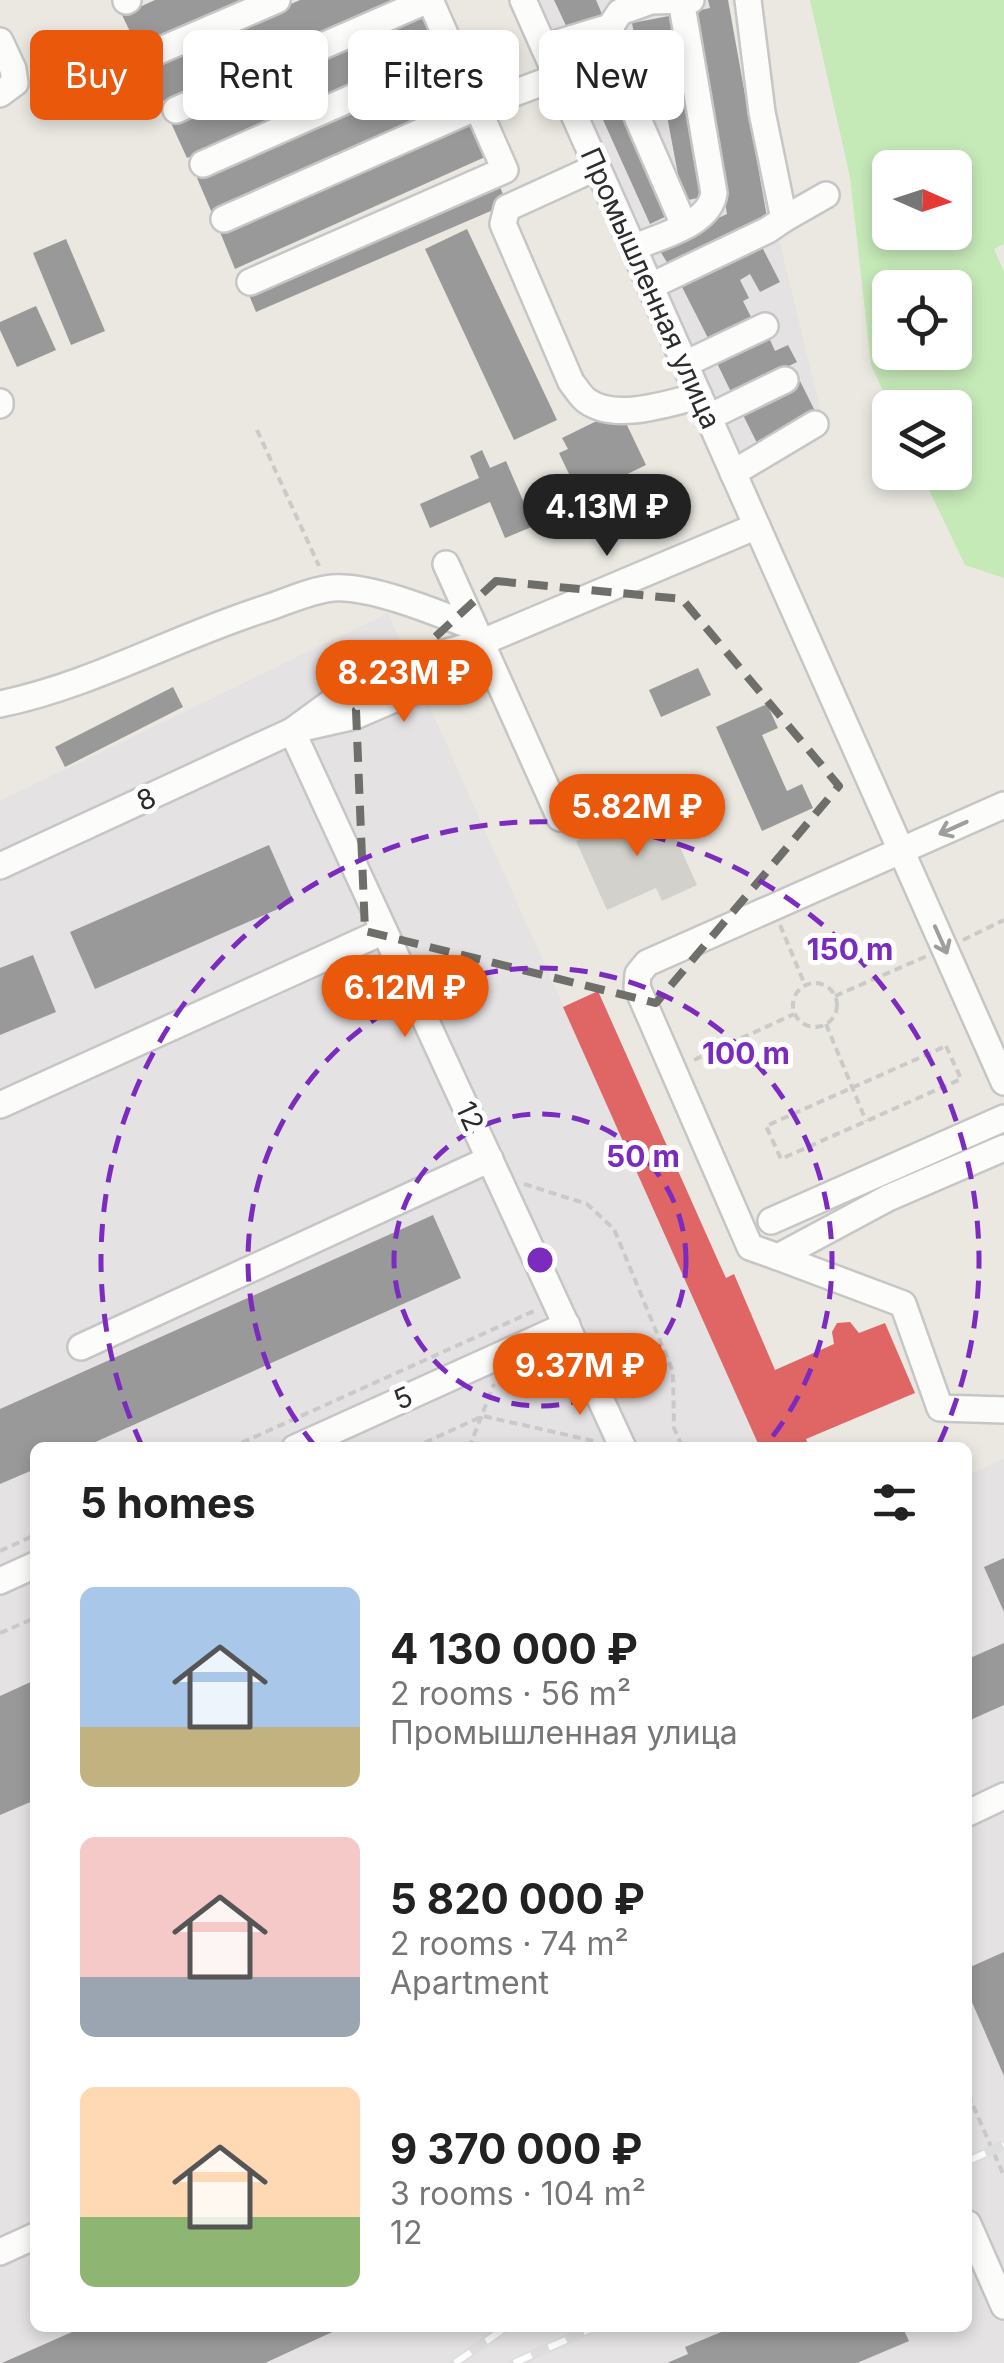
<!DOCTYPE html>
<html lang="en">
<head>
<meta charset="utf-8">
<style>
	body { margin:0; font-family:Inter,sans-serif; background:#f2f2f2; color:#222; height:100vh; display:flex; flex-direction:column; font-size:38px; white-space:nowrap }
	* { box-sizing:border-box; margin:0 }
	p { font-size:32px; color:#767676 }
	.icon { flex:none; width:55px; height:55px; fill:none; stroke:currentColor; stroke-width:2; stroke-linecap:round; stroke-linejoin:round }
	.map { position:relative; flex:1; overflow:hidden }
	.panel { position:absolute; left:30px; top:1442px; width:942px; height:890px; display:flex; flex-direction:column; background:#fff; border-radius:15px; box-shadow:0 5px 15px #0003 }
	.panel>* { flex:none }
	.hud { position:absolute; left:30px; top:30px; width:945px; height:90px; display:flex; gap:20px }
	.needle { width:65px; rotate:93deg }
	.buttons { position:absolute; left:872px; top:150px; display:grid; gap:20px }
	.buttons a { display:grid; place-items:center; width:100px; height:100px; border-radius:15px; background:#fff; box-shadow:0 5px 15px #0003; font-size:50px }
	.price { position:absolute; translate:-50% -85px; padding:0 22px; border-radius:35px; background:#ea580c; color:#fff; font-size:32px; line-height:65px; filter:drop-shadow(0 2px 5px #0008) }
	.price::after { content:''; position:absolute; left:50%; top:60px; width:30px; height:22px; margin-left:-15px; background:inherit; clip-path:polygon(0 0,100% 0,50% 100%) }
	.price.on { background:#222; color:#fff }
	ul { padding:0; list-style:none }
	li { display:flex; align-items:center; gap:30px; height:250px; padding:0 50px }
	li span { display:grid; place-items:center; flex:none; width:280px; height:200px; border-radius:15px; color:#555 }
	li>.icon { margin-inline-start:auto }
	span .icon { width:120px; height:120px; fill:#fffc; stroke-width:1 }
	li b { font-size:42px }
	h2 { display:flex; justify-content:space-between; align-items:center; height:120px; padding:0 50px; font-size:42px }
	.tag { padding:0 35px; border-radius:15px; background:#fff; box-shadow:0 5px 15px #0003; font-size:35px; line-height:90px }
	.tag.on { background:#ea580c; color:#fff }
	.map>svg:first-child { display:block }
</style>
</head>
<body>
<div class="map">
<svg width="1004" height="2363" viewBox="0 0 1004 2363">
	<rect width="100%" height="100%" fill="#eae8e1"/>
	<g fill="#e5e2e4">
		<polygon points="534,0 721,0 822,416 736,456"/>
		<polygon points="388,613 760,1447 35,1448 35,2328 968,2328 968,1475 1004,1459 1004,2363 0,2363 0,801"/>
	</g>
	<path fill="#c6e9b8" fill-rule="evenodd" d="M810,0h194v244l-10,5 10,23v306l-39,-13 -44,-92 34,-1v-64l-64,-1 -20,-42 -21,-188zM890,168h65v64h-65zM890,288h65v64h-65z"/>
	<polygon fill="#e06666" points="598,991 720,1265 726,1278 734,1274 775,1370 834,1344 832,1332 837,1323 850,1322 859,1333 885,1323 915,1393 806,1439 809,1448 760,1448 563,1007"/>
	<g fill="#999">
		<polygon points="155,0 247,0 138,48 122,15"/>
		<polygon points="300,0 393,0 161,102 146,68"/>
		<polygon points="554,0 596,0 602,14 568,30"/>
		<polygon points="708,0 728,0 767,217 668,264 657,246 727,214 691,12 710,8"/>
		<polygon points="422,9 438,45 187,158 171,123"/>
		<polygon points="669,16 703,197 683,201 667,116 650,119 632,23"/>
		<polygon points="594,41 671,214 650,224 572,51"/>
		<polygon points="449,66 465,101 212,213 197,178"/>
		<polygon points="470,122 485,157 235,269 220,232"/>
		<polygon points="500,187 507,204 256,312 249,295"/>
		<polygon points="467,229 557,420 514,440 425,249"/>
		<polygon points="66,239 105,331 71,345 33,253"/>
		<polygon points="762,247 780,282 760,292 750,274 740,280 749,298 743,301 752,319 709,340 682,287"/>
		<polygon points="36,306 56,350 17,367 0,330 0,322"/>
		<polygon points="767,333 775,351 788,345 797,362 732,394 715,359"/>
		<polygon points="800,381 818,417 759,447 741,411"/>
		<polygon points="613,413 618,424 625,421 646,465 580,497 559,453 568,449 562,438"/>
		<polygon points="482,450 490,468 506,461 534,526 505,538 490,502 430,528 420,504 479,478 470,456"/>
		<polygon points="698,668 711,695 661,717 649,690"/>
		<polygon points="173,687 183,707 65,767 55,747"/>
		<polygon points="767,704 778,728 762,735 787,791 802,784 813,808 762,831 716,727"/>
		<polygon points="269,845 294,902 95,989 70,932"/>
		<polygon points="33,955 56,1012 0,1035 0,968"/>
		<polygon points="433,1215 461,1278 82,1448 35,1448 35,1469 0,1484 0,1409"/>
		<polygon points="1004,1558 1004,1612 984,1567"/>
		<polygon points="1004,1643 1004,1705 968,1721 968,1659"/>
		<polygon points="35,1680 35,1800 0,1815 0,1696"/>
		<polygon points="1004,1952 1004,2076 968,1993 968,1968"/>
		<polygon points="81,2328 341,2328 265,2363 2,2363"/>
		<polygon points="731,2328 903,2328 909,2341 857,2363 667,2363 688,2354 685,2347"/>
	</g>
	<polygon fill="#d2d1cc" points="660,803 697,885 662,901 656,888 607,910 576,841"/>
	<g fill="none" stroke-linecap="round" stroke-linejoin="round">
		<g stroke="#c7c6c6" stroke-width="30">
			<g id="minor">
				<polyline points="523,0 1004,1082"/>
				<polyline points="126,1 128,0"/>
				<polyline points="610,27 638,119 684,225"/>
				<polyline points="0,41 13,69 15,83 0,94"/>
				<polyline points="544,47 610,27 620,12 651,1 691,0"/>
				<polyline points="149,55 277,0"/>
				<polyline points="176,110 428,0"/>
				<polyline points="203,164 453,53"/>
				<path d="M597,167l-90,41 -4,16 68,158c5,6 10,15 16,19 30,21 81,2 112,-5"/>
				<polyline points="224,219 477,107 557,77"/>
				<polyline points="784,219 826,195"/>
				<path d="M633,248c26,-12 77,-23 81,-55l-33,-193"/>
				<polyline points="250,282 505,170 430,0"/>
				<polyline points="651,286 768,230 784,219 762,112 748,0"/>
				<polyline points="685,364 765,326"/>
				<polyline points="0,402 0,405"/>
				<polyline points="709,417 785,380"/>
				<polyline points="733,473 815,424"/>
				<polyline points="446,564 560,818"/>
				<path d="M0,704c93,-19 177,-68 267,-96 21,-7 44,-18 66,-20 37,-3 105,25 140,39"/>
				<polyline points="302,728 355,716 422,687 468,652"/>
				<polyline points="292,731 623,1448"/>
				<polyline points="1004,805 647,963 638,974 637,987 750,1247 778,1257 888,1198 1004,1148"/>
				<polyline points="0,866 292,731 344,693 411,662 480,643 757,526"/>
				<polyline points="0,1105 384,931"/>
				<polyline points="771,1221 1004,1118"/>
				<polyline points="778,1257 903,1304 940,1408 1004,1410"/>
				<polyline points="81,1347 490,1159"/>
				<polyline points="295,1448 567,1325"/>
				<polyline points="0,1581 35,1565"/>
				<polyline points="968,1813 1004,1796"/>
				<polyline points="968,2224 1004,2306"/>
				<polyline points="0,2252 35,2236"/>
			</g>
		</g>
		<g stroke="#cacac9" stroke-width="4" stroke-dasharray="8 5" stroke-linecap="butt">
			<polyline points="257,430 319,566"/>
			<polyline points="780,925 805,985"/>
			<polyline points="963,940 1004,920"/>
			<circle cx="815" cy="1005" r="22"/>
			<polyline points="835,996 927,956"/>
			<polyline points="826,1024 866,1121"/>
			<polygon points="946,1046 961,1079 781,1159 766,1126"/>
			<polyline points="694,1060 794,1014"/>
			<polyline points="524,1184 587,1204 614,1229 673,1372 674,1428 683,1448"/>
			<polyline points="230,1448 536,1310"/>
			<polyline points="413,1448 483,1416 594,1441"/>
			<polyline points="469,1448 494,1384"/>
			<polyline points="0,1551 35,1535"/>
			<polyline points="0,1633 35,1618"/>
			<polyline points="968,2094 1004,2176"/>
		</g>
		<use href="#minor" stroke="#fcfcfa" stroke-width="25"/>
		<g stroke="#dededf" stroke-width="10">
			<g id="rail">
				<polyline points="968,2161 1004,2145"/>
				<polyline points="455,2363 505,2328"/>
				<polyline points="514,2363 593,2328"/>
			</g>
		</g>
		<use href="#rail" stroke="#fff" stroke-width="6" stroke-dasharray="19" stroke-linecap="butt"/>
	</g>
	<defs><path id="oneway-shaft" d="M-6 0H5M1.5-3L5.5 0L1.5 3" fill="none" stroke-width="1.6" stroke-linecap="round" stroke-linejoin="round" transform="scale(2.5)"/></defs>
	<g stroke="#9e9e9d">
		<use href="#oneway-shaft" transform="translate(953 828) rotate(156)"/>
		<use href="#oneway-shaft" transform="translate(941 940) rotate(66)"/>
	</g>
	<path fill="none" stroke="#6e6e6b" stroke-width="8" stroke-dasharray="20 12" stroke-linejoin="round" d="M496,581l186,18 157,187 -183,217 -291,-72 -9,-221z"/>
	<g fill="none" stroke="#7b2cbf" stroke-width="5" stroke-dasharray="18 12">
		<circle cx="540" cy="1260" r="146"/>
		<path d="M315 1446A292 292 0 1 1 765 1446"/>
		<path d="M142 1446A439 439 0 1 1 938 1446"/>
	</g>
	<g text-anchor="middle" stroke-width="10" stroke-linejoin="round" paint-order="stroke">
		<g font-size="28" fill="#2c2c2c" stroke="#fff">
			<text transform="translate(651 288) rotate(66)" y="10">Промышленная улица</text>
			<text transform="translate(146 799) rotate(-25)" y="10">8</text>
			<text transform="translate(470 1116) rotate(65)" y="10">12</text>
			<text transform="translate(403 1398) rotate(-24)" y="10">5</text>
		</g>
	</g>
	<circle cx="540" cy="1260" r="15" fill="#7b2cbf" stroke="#fff" stroke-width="5"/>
	<g font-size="30" text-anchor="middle" font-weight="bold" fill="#7b2cbf" stroke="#fff" stroke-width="10" stroke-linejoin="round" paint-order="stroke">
		<text x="850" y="960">150 m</text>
		<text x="746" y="1064">100 m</text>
		<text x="643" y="1167">50 m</text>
	</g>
</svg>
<div class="buttons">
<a><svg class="needle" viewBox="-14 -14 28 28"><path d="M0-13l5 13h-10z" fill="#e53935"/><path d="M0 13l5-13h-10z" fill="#767676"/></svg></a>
<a><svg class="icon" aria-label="locate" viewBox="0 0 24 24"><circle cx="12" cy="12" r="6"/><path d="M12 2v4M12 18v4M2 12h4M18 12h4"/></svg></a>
<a><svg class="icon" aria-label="layers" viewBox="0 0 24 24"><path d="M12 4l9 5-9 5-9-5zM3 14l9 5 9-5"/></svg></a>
</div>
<b class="price on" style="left:607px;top:559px">4.13M ₽</b>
<b class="price" style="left:404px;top:725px">8.23M ₽</b>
<b class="price" style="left:637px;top:859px">5.82M ₽</b>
<b class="price" style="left:405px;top:1040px">6.12M ₽</b>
<b class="price" style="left:580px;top:1418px">9.37M ₽</b>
<div class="hud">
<a class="tag on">Buy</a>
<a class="tag">Rent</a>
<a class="tag">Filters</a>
<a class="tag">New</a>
</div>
<section class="panel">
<h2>5 homes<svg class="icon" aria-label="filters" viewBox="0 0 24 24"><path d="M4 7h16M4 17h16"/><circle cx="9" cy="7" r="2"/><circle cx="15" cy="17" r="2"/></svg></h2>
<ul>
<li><span style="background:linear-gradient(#a9c7e8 70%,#c2b280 0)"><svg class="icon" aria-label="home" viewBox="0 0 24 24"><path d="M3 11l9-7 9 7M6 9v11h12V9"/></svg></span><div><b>4 130 000 ₽</b><p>2 rooms · 56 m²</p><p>Промышленная улица</p></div></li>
<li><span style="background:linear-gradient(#f6c9c9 70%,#9aa5b1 0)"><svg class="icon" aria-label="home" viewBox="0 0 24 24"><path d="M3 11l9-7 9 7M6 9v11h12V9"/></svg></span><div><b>5 820 000 ₽</b><p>2 rooms · 74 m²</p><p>Apartment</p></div></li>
<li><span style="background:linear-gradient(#ffd9b3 65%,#8fb573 0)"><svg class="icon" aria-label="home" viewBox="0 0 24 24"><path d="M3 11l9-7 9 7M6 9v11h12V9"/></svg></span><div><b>9 370 000 ₽</b><p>3 rooms · 104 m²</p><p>12</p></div></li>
</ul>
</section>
</div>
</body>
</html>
